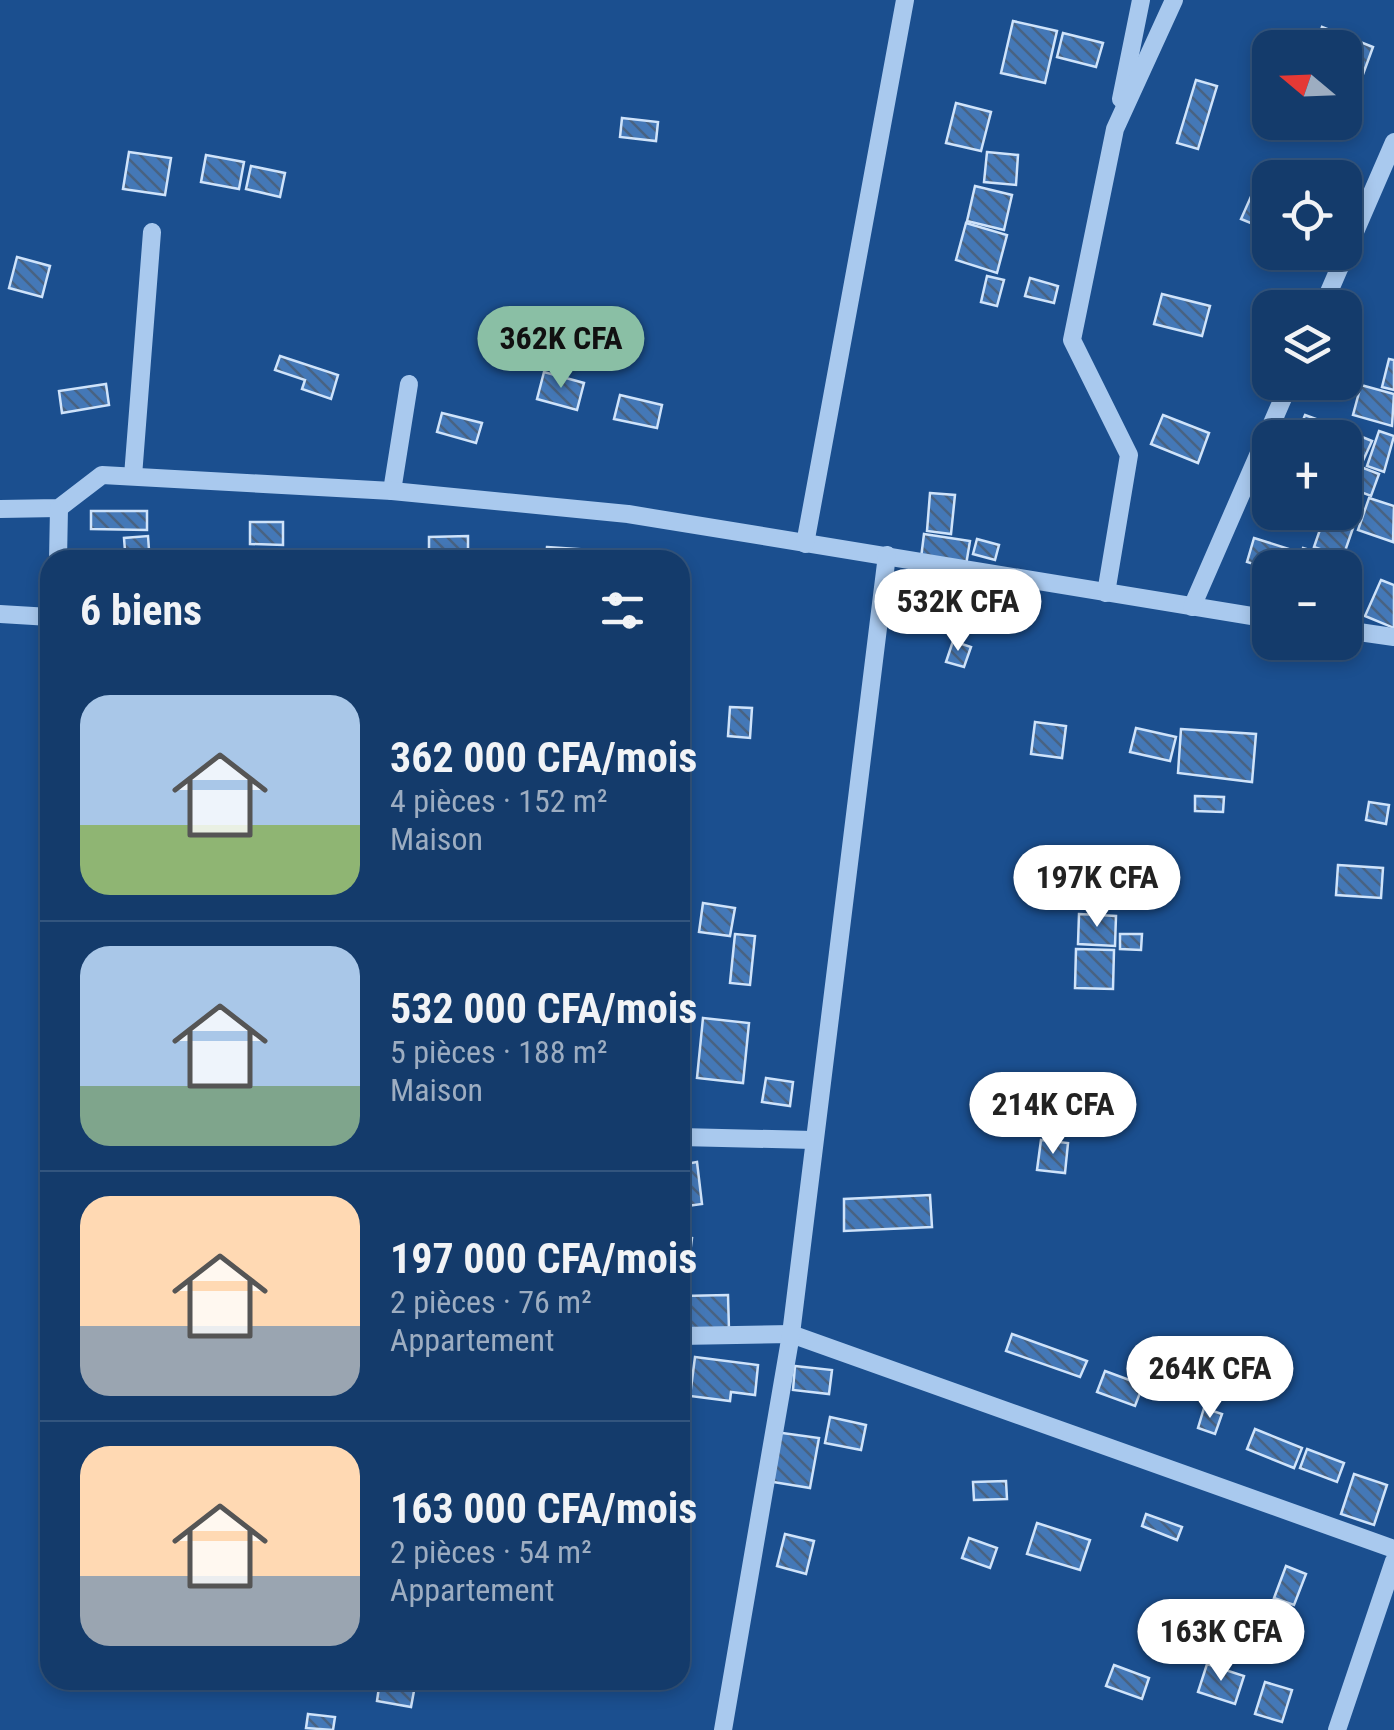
<!DOCTYPE html>
<html lang="fr">
<head>
<meta charset="utf-8">
<style>
	body { margin:0; font-family:"Roboto Condensed",sans-serif; background:#1d4271; color:#f1f3f6; height:100vh; display:flex; flex-direction:column; font-size:38px; white-space:nowrap }
	* { box-sizing:border-box; margin:0 }
	p { font-size:32px; color:#9dadc1 }
	.icon { flex:none; width:55px; height:55px; fill:none; stroke:currentColor; stroke-width:2; stroke-linecap:round; stroke-linejoin:round }
	.map { position:relative; flex:1; overflow:hidden }
	.drawer { position:absolute; left:40px; top:550px; width:650px; height:1140px; display:flex; flex-direction:column; background:#143b6b; border-radius:30px; box-shadow:0 5px 15px #0003,0 0 0 2px #33557e }
	.drawer>* { flex:none }
	.needle { width:65px; rotate:289deg }
	.fabs { position:absolute; left:1252px; top:30px; display:grid; gap:20px }
	.fabs a { display:grid; place-items:center; width:110px; height:110px; border-radius:20px; background:#143b6b; box-shadow:0 5px 15px #0003,0 0 0 2px #33557e; font-size:50px }
	.price { position:absolute; translate:-50% -85px; padding:0 22px; border-radius:35px; background:#fff; color:#222; font-size:32px; line-height:65px; filter:drop-shadow(0 2px 5px #0008) }
	.price::after { content:''; position:absolute; left:50%; top:60px; width:30px; height:22px; margin-left:-15px; background:inherit; clip-path:polygon(0 0,100% 0,50% 100%) }
	.price.on { background:#8abfa5; color:#111 }
	ul { padding:0; list-style:none }
	li { display:flex; align-items:center; gap:30px; height:250px; padding:0 40px }
	li+li { border-top:2px solid #33557e }
	li span { display:grid; place-items:center; flex:none; width:280px; height:200px; border-radius:30px; color:#555 }
	li>.icon { margin-inline-start:auto }
	span .icon { width:120px; height:120px; fill:#fffc; stroke-width:1 }
	li b { font-size:42px }
	h2 { display:flex; justify-content:space-between; align-items:center; height:120px; padding:0 40px; font-size:42px }
	.map>svg:first-child { display:block }
</style>
</head>
<body>
<div class="map">
<svg width="1394" height="1730" viewBox="0 0 1394 1730">
	<defs>
		<pattern id="building-back-hatch" width="6" height="6" patternUnits="userSpaceOnUse" patternTransform="scale(2.5)"><rect width="6" height="6" fill="#4478b7"/><path d="M-1 5l2 2M0 0l6 6M5-1l2 2" fill="none" stroke="#486282"/></pattern>
	</defs>
	<rect width="100%" height="100%" fill="#1b4f8f"/>
	<g fill="url(#building-back-hatch)" stroke="#cfe3fa" stroke-width="2.5">
		<polygon points="1013,21 1057,31 1045,83 1001,73"/>
		<polygon points="1322,27 1373,47 1362,77 1345,70 1345,48 1315,48"/>
		<polygon points="1063,33 1103,43 1096,67 1057,57"/>
		<polygon points="1196,80 1217,86 1198,149 1177,143"/>
		<polygon points="956,103 991,112 981,151 946,143"/>
		<polygon points="622,118 658,122 656,141 620,137"/>
		<polygon points="129,152 171,158 165,195 123,189"/>
		<polygon points="987,152 1018,155 1016,185 984,182"/>
		<polygon points="206,155 244,162 239,189 201,182"/>
		<polygon points="251,166 285,173 280,197 246,189"/>
		<polygon points="1257,183 1270,188 1270,231 1241,219"/>
		<polygon points="975,186 1012,195 1004,230 967,221"/>
		<polygon points="966,223 1007,235 997,273 956,260"/>
		<polygon points="17,257 50,266 42,297 9,288"/>
		<polygon points="987,276 1004,280 997,306 981,302"/>
		<polygon points="1030,278 1058,286 1054,303 1025,296"/>
		<polygon points="1162,294 1210,306 1202,336 1154,324"/>
		<polygon points="280,356 338,375 331,399 302,389 305,380 275,370"/>
		<polygon points="1389,359 1394,360 1394,390 1382,387"/>
		<polygon points="544,372 584,383 577,410 537,399"/>
		<polygon points="106,384 109,405 62,413 59,391"/>
		<polygon points="1361,385 1394,394 1392,426 1353,415"/>
		<polygon points="620,395 662,405 657,428 614,419"/>
		<polygon points="442,413 482,423 476,443 437,432"/>
		<polygon points="1163,415 1209,433 1198,463 1151,444"/>
		<polygon points="1305,415 1346,430 1343,438 1296,438"/>
		<polygon points="1379,431 1394,436 1384,472 1367,466"/>
		<polygon points="1350,432 1372,441 1362,463 1345,456"/>
		<polygon points="1353,464 1379,474 1371,496 1345,486"/>
		<polygon points="930,493 955,495 951,534 927,531"/>
		<polygon points="1369,498 1394,506 1393,542 1358,530"/>
		<polygon points="91,511 147,511 147,530 91,529"/>
		<polygon points="1324,518 1353,528 1343,557 1314,547"/>
		<polygon points="250,522 283,522 283,545 250,544"/>
		<polygon points="924,534 970,541 966,565 921,558"/>
		<polygon points="148,536 149,550 125,551 124,538"/>
		<polygon points="468,536 468,557 429,558 429,537"/>
		<polygon points="1254,538 1289,549 1283,568 1270,569 1247,562"/>
		<polygon points="977,539 999,545 995,560 973,554"/>
		<polygon points="547,547 591,550 590,560 546,560"/>
		<polygon points="1303,548 1335,558 1332,568 1297,568"/>
		<polygon points="949,573 991,577 987,612 945,607"/>
		<polygon points="1381,580 1394,585 1394,628 1365,616"/>
		<polygon points="953,641 971,647 964,667 946,662"/>
		<polygon points="730,707 752,708 750,738 728,736"/>
		<polygon points="1035,722 1066,726 1062,758 1031,754"/>
		<polygon points="1136,728 1176,737 1170,761 1130,752"/>
		<polygon points="1181,729 1256,734 1252,782 1178,773"/>
		<polygon points="1195,796 1224,797 1223,812 1195,811"/>
		<polygon points="1369,802 1389,805 1386,824 1366,820"/>
		<polygon points="1338,865 1383,868 1381,898 1336,895"/>
		<polygon points="703,903 735,908 730,936 699,932"/>
		<polygon points="1079,914 1116,916 1115,946 1078,944"/>
		<polygon points="735,934 755,936 750,985 730,983"/>
		<polygon points="1120,934 1142,934 1141,950 1120,949"/>
		<polygon points="1076,949 1114,950 1113,989 1075,988"/>
		<polygon points="703,1018 749,1023 743,1083 697,1078"/>
		<polygon points="766,1078 793,1082 790,1106 762,1102"/>
		<polygon points="1041,1140 1068,1143 1065,1173 1037,1170"/>
		<polygon points="697,1162 702,1204 680,1207 680,1165"/>
		<polygon points="930,1195 932,1227 844,1231 844,1199"/>
		<polygon points="680,1236 692,1238 687,1277 680,1276"/>
		<polygon points="728,1295 729,1330 683,1333 682,1296"/>
		<polygon points="1012,1334 1087,1361 1080,1377 1006,1351"/>
		<polygon points="695,1357 758,1365 755,1395 731,1392 730,1401 690,1396"/>
		<polygon points="795,1366 832,1370 829,1394 793,1390"/>
		<polygon points="1105,1371 1143,1385 1135,1406 1097,1392"/>
		<polygon points="1204,1408 1222,1414 1215,1434 1198,1428"/>
		<polygon points="830,1417 866,1425 861,1450 825,1443"/>
		<polygon points="1255,1429 1302,1448 1294,1468 1247,1449"/>
		<polygon points="775,1432 819,1438 810,1488 767,1481"/>
		<polygon points="1307,1449 1344,1463 1337,1482 1300,1468"/>
		<polygon points="1354,1474 1387,1485 1374,1525 1341,1514"/>
		<polygon points="1006,1481 1007,1499 974,1500 973,1482"/>
		<polygon points="1146,1514 1182,1527 1177,1540 1142,1526"/>
		<polygon points="1037,1523 1090,1540 1080,1570 1027,1554"/>
		<polygon points="785,1534 814,1541 806,1574 777,1566"/>
		<polygon points="969,1538 997,1548 990,1568 962,1558"/>
		<polygon points="1286,1566 1306,1574 1294,1605 1274,1598"/>
		<polygon points="1207,1664 1244,1676 1235,1704 1198,1692"/>
		<polygon points="1114,1665 1149,1678 1142,1699 1106,1686"/>
		<polygon points="380,1680 416,1680 411,1707 377,1701"/>
		<polygon points="1265,1682 1292,1690 1282,1722 1255,1714"/>
		<polygon points="308,1714 335,1717 333,1730 306,1728"/>
	</g>
	<g fill="none" stroke-linecap="round" stroke-linejoin="round">
		<g stroke="#a9c9ee" stroke-width="18">
			<polyline points="1121,99 1141,0"/>
			<polyline points="1322,308 1394,142"/>
			<polyline points="133,476 152,232"/>
			<polyline points="392,491 409,384"/>
			<polyline points="0,509 59,508 102,475 392,491 628,514 1270,619"/>
			<polyline points="805,544 905,0"/>
			<polyline points="58,560 59,508"/>
			<polyline points="1106,593 1129,455 1072,340 1115,129 1174,0"/>
			<polyline points="1192,607 1290,382"/>
			<polyline points="0,614 50,617"/>
			<polyline points="1345,630 1394,637"/>
			<polyline points="680,1137 813,1140"/>
			<polyline points="680,1336 791,1334 1394,1549"/>
			<polyline points="723,1730 791,1334 887,555"/>
			<polyline points="1337,1730 1394,1561"/>
		</g>
	</g>
</svg>
<div class="fabs">
<a><svg class="needle" viewBox="-14 -14 28 28"><path d="M0-13l5 13h-10z" fill="#e53935"/><path d="M0 13l5-13h-10z" fill="#9dadc1"/></svg></a>
<a><svg class="icon" aria-label="locate" viewBox="0 0 24 24"><circle cx="12" cy="12" r="6"/><path d="M12 2v4M12 18v4M2 12h4M18 12h4"/></svg></a>
<a><svg class="icon" aria-label="layers" viewBox="0 0 24 24"><path d="M12 4l9 5-9 5-9-5zM3 14l9 5 9-5"/></svg></a>
<a>+</a>
<a>−</a>
</div>
<b class="price on" style="left:561px;top:391px">362K CFA</b>
<b class="price" style="left:958px;top:654px">532K CFA</b>
<b class="price" style="left:1097px;top:930px">197K CFA</b>
<b class="price" style="left:1053px;top:1157px">214K CFA</b>
<b class="price" style="left:1210px;top:1421px">264K CFA</b>
<b class="price" style="left:1221px;top:1684px">163K CFA</b>
<section class="drawer">
<h2>6 biens<svg class="icon" aria-label="filters" viewBox="0 0 24 24"><path d="M4 7h16M4 17h16"/><circle cx="9" cy="7" r="2"/><circle cx="15" cy="17" r="2"/></svg></h2>
<ul>
<li><span style="background:linear-gradient(#a9c7e8 65%,#8fb573 0)"><svg class="icon" aria-label="home" viewBox="0 0 24 24"><path d="M3 11l9-7 9 7M6 9v11h12V9"/></svg></span><div><b>362 000 CFA/mois</b><p>4 pièces · 152 m²</p><p>Maison</p></div></li>
<li><span style="background:linear-gradient(#a9c7e8 70%,#7fa58c 0)"><svg class="icon" aria-label="home" viewBox="0 0 24 24"><path d="M3 11l9-7 9 7M6 9v11h12V9"/></svg></span><div><b>532 000 CFA/mois</b><p>5 pièces · 188 m²</p><p>Maison</p></div></li>
<li><span style="background:linear-gradient(#ffd9b3 65%,#9aa5b1 0)"><svg class="icon" aria-label="home" viewBox="0 0 24 24"><path d="M3 11l9-7 9 7M6 9v11h12V9"/></svg></span><div><b>197 000 CFA/mois</b><p>2 pièces · 76 m²</p><p>Appartement</p></div></li>
<li><span style="background:linear-gradient(#ffd9b3 65%,#9aa5b1 0)"><svg class="icon" aria-label="home" viewBox="0 0 24 24"><path d="M3 11l9-7 9 7M6 9v11h12V9"/></svg></span><div><b>163 000 CFA/mois</b><p>2 pièces · 54 m²</p><p>Appartement</p></div></li>
</ul>
</section>
</div>
</body>
</html>
